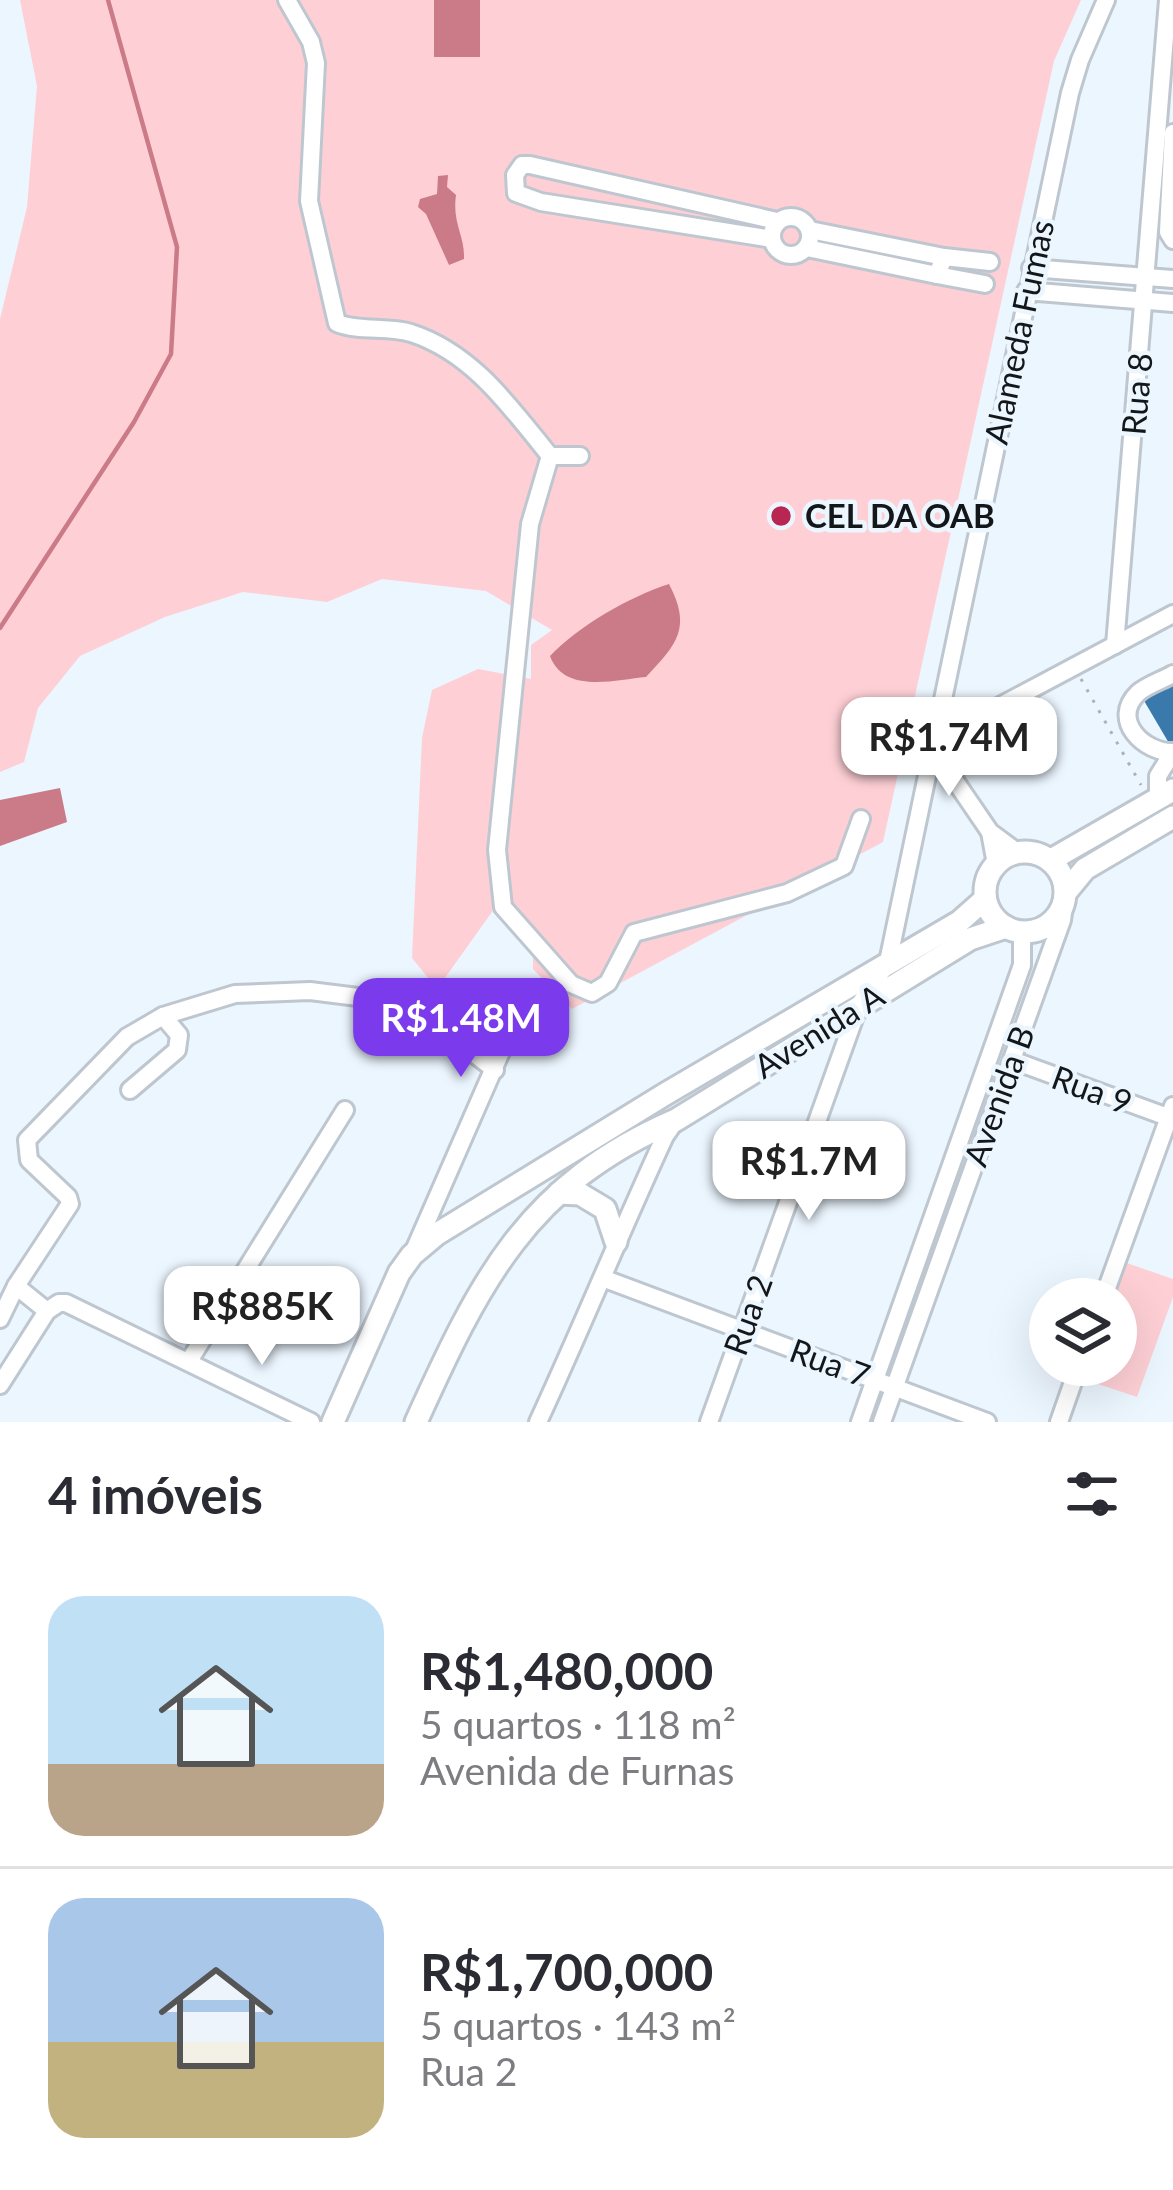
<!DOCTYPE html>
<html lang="pt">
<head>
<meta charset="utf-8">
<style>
	body { margin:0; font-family:Lato,sans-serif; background:#f7f7f7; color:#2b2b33; height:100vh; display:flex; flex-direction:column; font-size:45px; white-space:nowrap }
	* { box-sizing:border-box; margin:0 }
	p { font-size:39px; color:#7c7c81 }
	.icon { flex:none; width:66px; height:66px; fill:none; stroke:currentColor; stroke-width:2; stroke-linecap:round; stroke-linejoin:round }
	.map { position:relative; height:1422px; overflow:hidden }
	.sheet { display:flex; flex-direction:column; background:#fff; flex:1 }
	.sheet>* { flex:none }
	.controls { position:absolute; left:1029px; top:1278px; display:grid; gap:24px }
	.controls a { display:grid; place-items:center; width:108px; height:108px; border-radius:50%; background:#fff; box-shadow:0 12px 48px #0002; font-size:60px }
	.price { position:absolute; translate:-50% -102px; padding:0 27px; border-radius:24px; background:#fff; color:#222; font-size:39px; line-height:78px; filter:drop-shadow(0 3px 6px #0008) }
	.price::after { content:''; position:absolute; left:50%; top:72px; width:36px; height:27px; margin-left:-18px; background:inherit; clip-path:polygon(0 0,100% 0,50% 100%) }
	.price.active { background:#7c3aed; color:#fff }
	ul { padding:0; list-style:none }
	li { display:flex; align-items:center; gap:36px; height:300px; padding:0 48px }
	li+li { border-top:3px solid #e1e1e2 }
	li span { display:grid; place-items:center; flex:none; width:336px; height:240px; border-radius:36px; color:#555 }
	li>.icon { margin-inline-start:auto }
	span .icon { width:144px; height:144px; fill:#fffc; stroke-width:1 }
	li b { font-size:51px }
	h2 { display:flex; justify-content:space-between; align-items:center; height:144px; padding:0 48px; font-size:51px }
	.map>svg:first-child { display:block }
</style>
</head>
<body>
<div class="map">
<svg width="1173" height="1422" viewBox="0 0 1173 1422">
	<rect width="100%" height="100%" fill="#ecf6ff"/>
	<g fill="#fed0d6">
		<polygon points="20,0 1081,0 1054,61 883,842 572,1009 533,969 533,941 497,905 437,989 412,958 422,738 432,690 478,669 531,679 531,645 552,630 486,591 382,579 327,602 243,592 165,617 80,656 38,708 24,762 0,772 0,319 27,207 37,86"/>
		<polygon points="1121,1261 1173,1279 1173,1297 1137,1397 1080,1378 1084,1365 1116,1365 1116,1299 1108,1299"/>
	</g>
	<g fill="#cb7a87">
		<rect x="434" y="0" width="46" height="57"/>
		<path d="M448,175l-1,12 9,8c-4,29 9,40 8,64l-15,6 -23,-51 -8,-7 2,-8 17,-5 1,-18z"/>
		<path d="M669,584c23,44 8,60 -23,93 -32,3 -82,17 -96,-21 30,-31 79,-59 119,-72z"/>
		<polygon points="60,788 67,822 0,846 0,800"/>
	</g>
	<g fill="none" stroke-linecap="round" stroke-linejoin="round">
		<polyline stroke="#cb7a87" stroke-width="4.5" points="0,628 134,422 171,354 177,247 108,0"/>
	</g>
	<polygon fill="#3979ab" points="1173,682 1173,750 1143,699"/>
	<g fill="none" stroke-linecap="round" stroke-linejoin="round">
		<g stroke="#bec7cf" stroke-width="22">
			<g id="minor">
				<path d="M287,0l24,42 5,21 -7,138 28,122c22,9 50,3 74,10 62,20 100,75 139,123h30"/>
				<polyline points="1173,133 1168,232 1173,240"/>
				<circle cx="791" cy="236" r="19"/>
				<polyline points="810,230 944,257 990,262"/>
				<polyline points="772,239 541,202 516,193 515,175 522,165 530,165 777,221"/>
				<polyline points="807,248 937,275 944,257"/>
				<polyline points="1031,268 1173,279"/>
				<polyline points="937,275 985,284"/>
				<polyline points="1026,291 1173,303"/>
				<polyline points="550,456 530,524 497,850 503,907 571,984 592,993 608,983 634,933 787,893 844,866 861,819"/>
				<polyline points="1115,645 1168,0"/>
				<path d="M1173,674c-10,6 -26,11 -35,19 -28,27 6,60 35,59"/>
				<polyline points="936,740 1173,614"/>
				<polyline points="934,750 990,832 1017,852"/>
				<polyline points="1158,799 1158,776 1173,752"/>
				<polyline points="990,832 996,864"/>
				<polyline points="1012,1060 1173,1119"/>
				<polyline points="130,1090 177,1050 179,1035 163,1016"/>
				<polyline points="413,1253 528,990"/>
				<polyline points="605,1279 987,1422"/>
				<polyline points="1103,1299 1173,1106"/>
				<polyline points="47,1311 16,1286 70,1204 68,1197 29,1160 27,1140 127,1037 163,1016 235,994 310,991 390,1001 422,1014 495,1070"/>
				<polyline points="0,1319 16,1286"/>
				<polyline points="189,1361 345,1110"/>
				<polyline points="0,1385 47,1311 59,1303 66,1303 311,1422"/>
				<path d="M538,1422c44,-95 83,-191 127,-286l9,-13"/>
				<polyline points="709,1422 859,1005 888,962 1070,93 1080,60 1106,0"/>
				<polyline points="860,1422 1022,965 1022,932"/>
				<polyline points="882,1422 1062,920 1064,906"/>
				<polyline points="1059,1422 1079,1365"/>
			</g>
		</g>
		<g stroke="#bec7cf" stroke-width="27">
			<g id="major">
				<circle cx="1025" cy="892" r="40"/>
				<polyline points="1051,860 1173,790"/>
				<polyline points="1066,892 1085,869 1173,817"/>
				<polyline points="559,1193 580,1194 605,1209 616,1242"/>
				<polyline points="333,1422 399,1273 412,1255 437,1234 667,1093 959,922 985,899"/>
				<path d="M416,1422c64,-141 110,-237 260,-302l294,-181 36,-12"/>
			</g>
		</g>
		<polyline stroke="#aab2b9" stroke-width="3" stroke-dasharray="3 9" stroke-linecap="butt" points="1081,679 1141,785"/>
		<use href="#minor" stroke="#fff" stroke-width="16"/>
		<use href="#major" stroke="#fff" stroke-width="21"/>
	</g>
	<circle fill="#b82752" stroke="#ecf6ff" stroke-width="4.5" cx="781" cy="516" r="12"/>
	<g text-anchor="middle" stroke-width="9" stroke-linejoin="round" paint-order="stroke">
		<g font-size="33" fill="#14171a" stroke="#ecf6ff">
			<text transform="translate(1019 332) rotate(-78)" y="12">Alameda Fumas</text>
			<text transform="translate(1137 394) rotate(-85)" y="12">Rua 8</text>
			<text transform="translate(819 1031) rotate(-32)" y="12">Avenida A</text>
			<text transform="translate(1092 1090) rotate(20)" y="12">Rua 9</text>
			<text transform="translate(999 1096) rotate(-70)" y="12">Avenida B</text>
			<text transform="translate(748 1315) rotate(-70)" y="12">Rua 2</text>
			<text transform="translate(830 1363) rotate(20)" y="12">Rua 7</text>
		</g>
		<g font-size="33" font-weight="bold" fill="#14171a" stroke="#ecf6ff" text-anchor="start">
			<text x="805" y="528">CEL DA OAB</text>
		</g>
	</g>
</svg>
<div class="controls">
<a><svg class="icon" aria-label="layers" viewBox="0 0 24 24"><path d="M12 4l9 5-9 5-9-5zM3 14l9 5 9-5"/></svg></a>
</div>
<b class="price" style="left:949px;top:799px">R$1.74M</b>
<b class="price active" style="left:461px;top:1080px">R$1.48M</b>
<b class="price" style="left:809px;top:1223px">R$1.7M</b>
<b class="price" style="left:262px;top:1368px">R$885K</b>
</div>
<section class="sheet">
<h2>4 imóveis<svg class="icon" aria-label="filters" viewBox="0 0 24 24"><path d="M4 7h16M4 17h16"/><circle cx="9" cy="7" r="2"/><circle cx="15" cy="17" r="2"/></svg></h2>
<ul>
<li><span style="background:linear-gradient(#bfe0f5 70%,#b9a48a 0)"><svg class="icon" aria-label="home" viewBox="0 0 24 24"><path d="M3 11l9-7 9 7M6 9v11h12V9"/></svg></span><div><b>R$1,480,000</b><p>5 quartos · 118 m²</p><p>Avenida de Furnas</p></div></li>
<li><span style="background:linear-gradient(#a9c7e8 60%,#c2b280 0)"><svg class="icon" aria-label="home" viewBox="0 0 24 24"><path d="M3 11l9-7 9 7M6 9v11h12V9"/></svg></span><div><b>R$1,700,000</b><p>5 quartos · 143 m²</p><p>Rua 2</p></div></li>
</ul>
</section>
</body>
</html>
